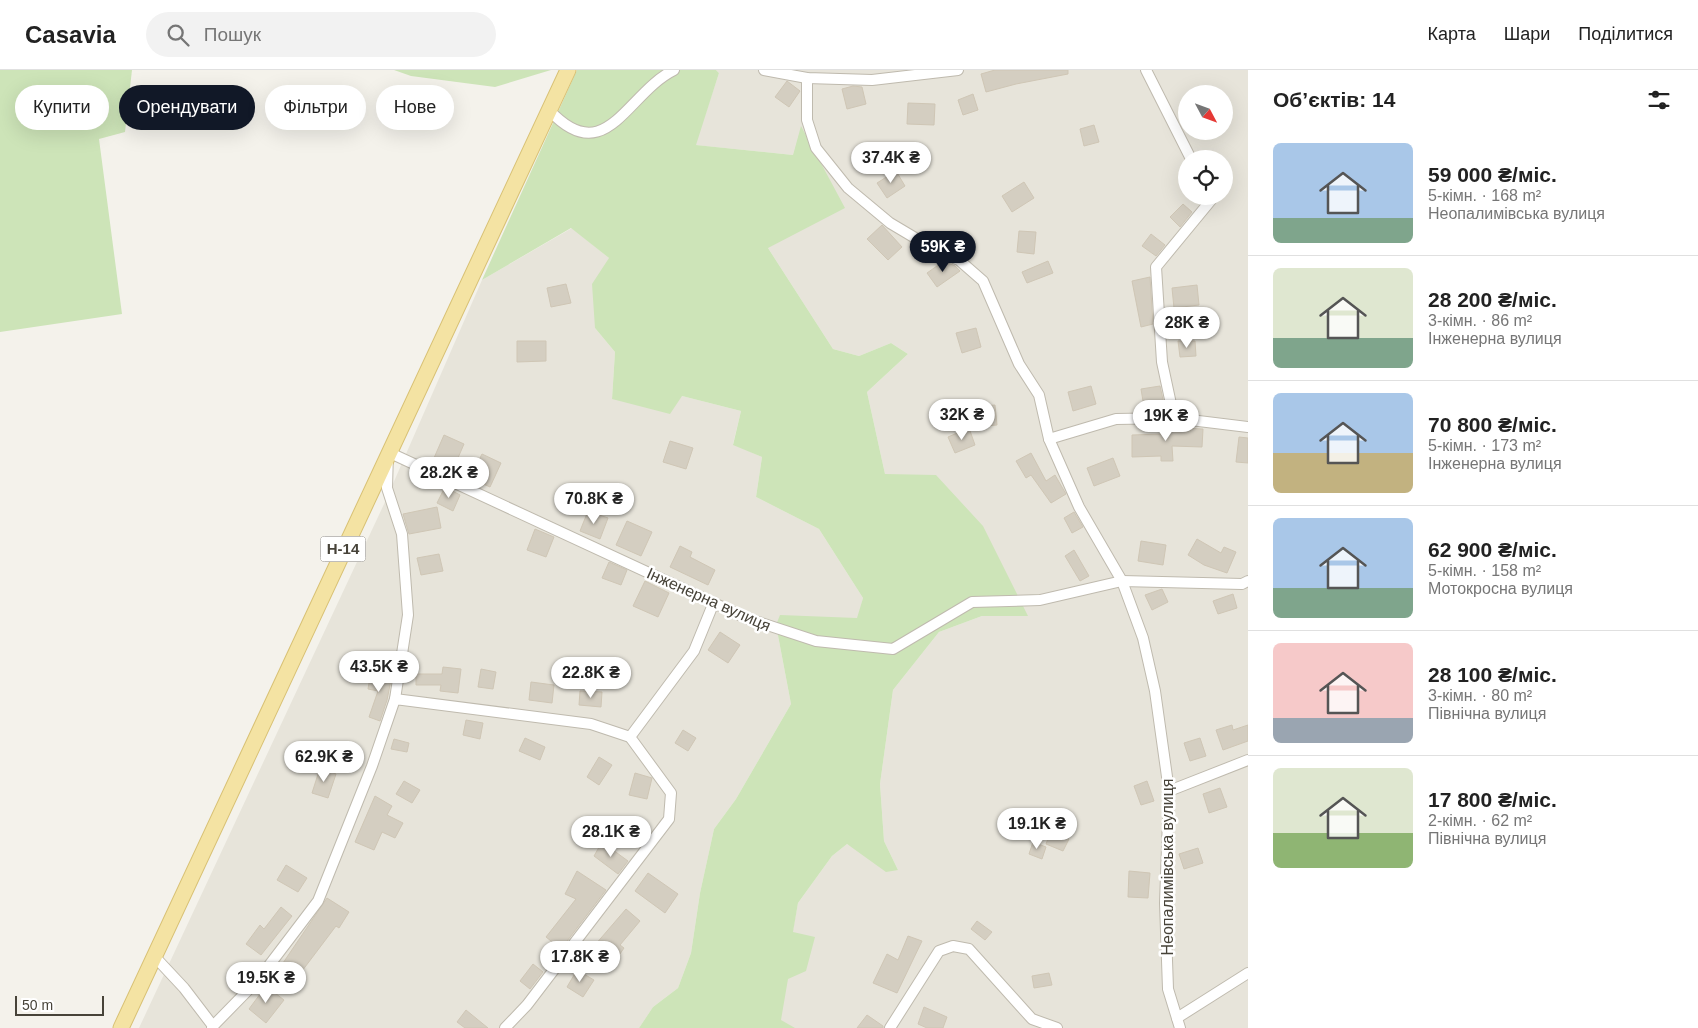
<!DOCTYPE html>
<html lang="uk">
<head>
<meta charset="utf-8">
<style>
	body { margin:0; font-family:Helvetica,sans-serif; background:#f2f2f2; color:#222; height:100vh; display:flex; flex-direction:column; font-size:19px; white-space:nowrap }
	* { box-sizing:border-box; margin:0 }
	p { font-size:16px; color:#767676 }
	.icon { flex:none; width:28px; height:28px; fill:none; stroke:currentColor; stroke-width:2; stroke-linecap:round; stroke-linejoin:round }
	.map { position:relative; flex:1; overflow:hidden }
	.drawer { display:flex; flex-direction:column; background:#fff; width:450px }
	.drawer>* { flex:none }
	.hud { position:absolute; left:15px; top:15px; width:475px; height:45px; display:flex; gap:10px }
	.needle { width:32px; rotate:131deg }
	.buttons { position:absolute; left:1178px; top:15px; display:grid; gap:10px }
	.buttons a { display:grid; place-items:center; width:55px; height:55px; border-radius:50%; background:#fff; box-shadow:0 5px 20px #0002; font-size:25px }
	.scale { position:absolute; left:15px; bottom:12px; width:89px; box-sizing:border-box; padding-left:5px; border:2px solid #474339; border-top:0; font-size:14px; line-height:18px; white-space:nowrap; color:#474339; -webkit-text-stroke:4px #fff; paint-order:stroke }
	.price { position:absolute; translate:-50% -42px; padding:0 11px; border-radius:18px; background:#fff; color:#222; font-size:16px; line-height:32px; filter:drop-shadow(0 1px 2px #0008) }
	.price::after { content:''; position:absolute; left:50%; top:30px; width:15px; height:11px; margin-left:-8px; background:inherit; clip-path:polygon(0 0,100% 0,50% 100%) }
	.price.active { background:#111827; color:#fff }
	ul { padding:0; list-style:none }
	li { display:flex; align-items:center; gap:15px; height:125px; padding:0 25px }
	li+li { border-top:1px solid #e0e0e0 }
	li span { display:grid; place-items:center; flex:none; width:140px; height:100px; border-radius:8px; color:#555 }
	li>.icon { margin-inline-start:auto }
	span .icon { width:60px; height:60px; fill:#fffc; stroke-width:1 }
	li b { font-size:21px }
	h2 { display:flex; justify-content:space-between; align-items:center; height:60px; padding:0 25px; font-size:21px }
	.pill { padding:0 18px; border-radius:22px; background:#fff; box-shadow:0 5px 20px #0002; font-size:18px; line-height:45px }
	.pill.active { background:#111827; color:#fff }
	header { display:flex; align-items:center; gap:30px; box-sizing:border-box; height:70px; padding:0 25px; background:#fff; border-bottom:1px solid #e0e0e0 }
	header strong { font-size:24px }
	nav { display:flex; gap:28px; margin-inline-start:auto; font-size:18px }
	.search { width:350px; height:45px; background:#f2f2f2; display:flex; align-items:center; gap:12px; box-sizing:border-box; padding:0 18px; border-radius:28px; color:#767676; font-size:19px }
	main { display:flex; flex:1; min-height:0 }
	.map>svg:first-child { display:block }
</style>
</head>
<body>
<header>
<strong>Casavia</strong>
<div class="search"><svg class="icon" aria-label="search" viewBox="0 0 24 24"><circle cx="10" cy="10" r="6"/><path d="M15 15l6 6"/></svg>Пошук</div>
<nav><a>Карта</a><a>Шари</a><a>Поділитися</a></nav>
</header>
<main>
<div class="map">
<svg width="1248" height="958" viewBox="0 0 1248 958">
	<rect width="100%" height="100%" fill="#f4f2eb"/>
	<g fill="#e7e4da" fill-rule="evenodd">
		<path d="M716,0h532v958h-479l18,-67 11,-58 34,-47 15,-12 19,12 32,14 -14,-29 -4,-57 13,-94 46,-58 43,-16h45l-142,-142 -18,-82 41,-38 -17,-11 -32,13 -26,-7 -65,-101 33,-122 -8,29 -98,-10 24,-72zM1186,24h38v37h-38zM1186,89h38v37h-38z"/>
		<polygon points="572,158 609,188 595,258 615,282 612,329 682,326 741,341 733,374 762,387 756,427 819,459 863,528 858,548 776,555 791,634 736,729 714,759 700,823 691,883 678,918 653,937 639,958 139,958 385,432 482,210"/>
	</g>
	<g fill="#cde4b8">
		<polygon points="0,0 132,0 125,62 99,69 122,244 0,262"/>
		<polygon points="394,0 551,0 495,17 411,6"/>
		<polygon points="577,0 716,0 719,3 696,75 793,85 801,56 845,138 768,178 833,279 859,286 891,273 908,284 867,322 885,404 936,405 983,456 1028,546 982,546 939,562 893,620 880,714 884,771 898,800 886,802 847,774 832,786 798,833 793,862 815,867 806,901 788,909 781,950 795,958 639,958 653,937 678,918 691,883 700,823 714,759 736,729 791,634 776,555 780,545 857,548 863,528 819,459 756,427 762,387 733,375 741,341 682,326 670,344 612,329 615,282 595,258 592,214 609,188 571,158 482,210"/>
	</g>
	<g fill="#d4cec1" stroke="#cfc6b5">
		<polygon points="995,0 1068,0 1068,4 1016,14 986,22 981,4"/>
		<polygon points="787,11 800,21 789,37 775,27"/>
		<polygon points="853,16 862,17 866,34 847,39 842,19"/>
		<polygon points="973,24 978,40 963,45 958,30"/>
		<polygon points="908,33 935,34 934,55 907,54"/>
		<polygon points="1094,55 1099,72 1084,76 1080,59"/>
		<polygon points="896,101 905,116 887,128 877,113"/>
		<polygon points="1024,112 1034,128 1012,142 1002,126"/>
		<polygon points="1183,134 1192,142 1180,157 1170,147"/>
		<polygon points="882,155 902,177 888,190 867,169"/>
		<polygon points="1019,161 1036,162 1034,184 1017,182"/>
		<polygon points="1151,164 1165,175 1156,186 1142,176"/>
		<polygon points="944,191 955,196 960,201 937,217 927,203"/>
		<polygon points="1048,191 1053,203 1027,213 1022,202"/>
		<polygon points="1150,207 1153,254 1141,257 1132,211"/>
		<polygon points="566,214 571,233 551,237 547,218"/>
		<polygon points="1197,215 1199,235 1174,238 1172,218"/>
		<polygon points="976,258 981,277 962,283 956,263"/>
		<polygon points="517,271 546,271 546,291 517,292"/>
		<polygon points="1178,271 1195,271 1196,286 1180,287"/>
		<polygon points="1091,316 1096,334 1073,341 1068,322"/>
		<polygon points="1160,316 1164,334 1144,337 1141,319"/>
		<polygon points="995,335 997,355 974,357 972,337"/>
		<polygon points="1160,357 1203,359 1202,377 1172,376 1173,391 1161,391 1161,386 1132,387 1132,365 1161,364"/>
		<polygon points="969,358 975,375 955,383 948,367"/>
		<polygon points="444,365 464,374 454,397 434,388"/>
		<polygon points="1239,367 1248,368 1248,393 1236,392"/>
		<polygon points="670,371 693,378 686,399 663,392"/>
		<polygon points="1031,383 1046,411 1055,405 1066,424 1051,433 1031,405 1026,408 1016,391"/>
		<polygon points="482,384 501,393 490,417 470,408"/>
		<polygon points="1113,388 1120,406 1094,416 1087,398"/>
		<polygon points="445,417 460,425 453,441 437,433"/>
		<polygon points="437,437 441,458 409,464 403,444"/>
		<polygon points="588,441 608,448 600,469 580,461"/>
		<polygon points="1074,442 1083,457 1072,463 1064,448"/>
		<polygon points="627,451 652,462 641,486 616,475"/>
		<polygon points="535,459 554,467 546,487 527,480"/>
		<polygon points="1197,469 1221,483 1224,477 1236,482 1227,503 1204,495 1188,485"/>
		<polygon points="1141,471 1166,475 1163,495 1138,491"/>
		<polygon points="680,476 692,482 690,487 715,500 708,515 670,497"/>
		<polygon points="1074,480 1089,506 1080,511 1065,486"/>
		<polygon points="439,484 443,501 421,505 417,488"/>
		<polygon points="609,492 627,500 621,515 602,508"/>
		<polygon points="645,511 669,523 658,547 633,536"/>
		<polygon points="1162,519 1168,532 1152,540 1145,525"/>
		<polygon points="1233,524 1237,538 1218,544 1213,531"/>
		<polygon points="720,562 740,575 728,593 708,580"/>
		<polygon points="443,597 461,599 458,623 440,621 441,615 416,615 416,604 442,604"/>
		<polygon points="481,599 496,602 493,619 478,617"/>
		<polygon points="371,601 392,605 387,630 380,651 369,647 378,621 368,619"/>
		<polygon points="531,612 554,615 552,633 529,630"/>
		<polygon points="580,621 602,622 601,637 579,635"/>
		<polygon points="466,650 483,653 480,669 463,665"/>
		<polygon points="1232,655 1233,660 1248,655 1248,671 1223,680 1216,660"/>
		<polygon points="683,660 696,668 688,681 675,673"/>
		<polygon points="525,668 545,677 540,690 519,681"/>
		<polygon points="1200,668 1206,686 1190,691 1184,673"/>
		<polygon points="394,669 409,673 407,682 391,679"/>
		<polygon points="599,687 612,695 599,715 587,707"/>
		<polygon points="320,698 336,704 328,728 312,723"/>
		<polygon points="635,703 652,708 647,729 629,725"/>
		<polygon points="404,711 420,720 412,733 396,724"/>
		<polygon points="1147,711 1154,731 1141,735 1134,716"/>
		<polygon points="1220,718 1227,737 1209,743 1203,724"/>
		<polygon points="375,726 392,736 387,745 403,753 395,768 382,762 374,780 355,772"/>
		<polygon points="1051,761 1069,769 1063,781 1046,774"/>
		<polygon points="602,772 628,791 618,804 594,786"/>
		<polygon points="1033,772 1046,777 1042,789 1029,784"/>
		<polygon points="1198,778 1203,793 1184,799 1179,784"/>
		<polygon points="286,795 307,808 298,822 277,810"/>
		<polygon points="577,801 606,820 561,879 546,867 576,829 565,824"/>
		<polygon points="1129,801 1150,803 1148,828 1128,827"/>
		<polygon points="648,803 678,824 665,843 635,821"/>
		<polygon points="327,828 349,842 339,858 336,856 299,905 283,893"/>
		<polygon points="281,837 292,846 261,885 246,874 260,855 264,859"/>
		<polygon points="626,839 640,851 620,875 624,878 615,891 595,875"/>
		<polygon points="977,851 992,862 985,870 971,859"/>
		<polygon points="908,866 922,871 897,923 873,913 887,884 898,890"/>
		<polygon points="533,894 543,902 530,919 520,911"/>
		<polygon points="577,900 594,910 583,927 567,917"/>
		<polygon points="1049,903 1052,915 1034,918 1032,906"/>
		<polygon points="266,916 284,930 266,953 249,939"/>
		<polygon points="924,937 947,947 943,958 927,958 918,954"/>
		<polygon points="466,940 488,958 465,958 457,952"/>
		<polygon points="867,945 883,956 883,958 857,958"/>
	</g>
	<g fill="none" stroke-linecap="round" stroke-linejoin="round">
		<g stroke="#bfbaae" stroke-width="12">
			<g id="minor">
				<polyline points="764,0 807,8 872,10 958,0"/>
				<polyline points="1146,0 1191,89"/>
				<polyline points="807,8 807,50 816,78 848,118 890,153 937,181 959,190 983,211 1019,294 1039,325 1049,369 1079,437 1122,511 1143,568 1155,621 1169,721 1165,833 1168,919 1180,958"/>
				<path d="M550,41c56,59 77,-18 124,-41"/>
				<polyline points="1174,348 1162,292 1156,197 1212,129 1210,126"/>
				<polyline points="1049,369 1116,349 1174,348 1248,357"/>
				<polyline points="395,629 408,545 402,464 387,418 388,382 746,548 816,571 893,579 972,532 1040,530 1122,511 1242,514 1248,511"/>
				<polyline points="1169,721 1248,690"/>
				<polyline points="155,887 184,918 213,956 212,958"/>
				<polyline points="1177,948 1248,903"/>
				<polyline points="213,956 258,910 318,831 372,696 395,629 591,654 630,667"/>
				<polyline points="505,958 527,935 669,749 671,723 630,667 694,581 714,532"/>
				<polyline points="890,958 939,881 953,876 969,879 1032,949 1057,958"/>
			</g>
		</g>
		<g stroke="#d8c174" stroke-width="17">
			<polyline id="primary" points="121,958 568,0"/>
		</g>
		<use href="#minor" stroke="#fff" stroke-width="10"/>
		<use href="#primary" stroke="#f4e3a3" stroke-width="15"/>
	</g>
	<g text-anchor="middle" stroke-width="5" stroke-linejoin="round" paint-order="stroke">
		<rect fill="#fff" stroke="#7e7b74" stroke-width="1" x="320.5" y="466.5" width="45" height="25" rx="4"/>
		<g font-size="15" font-weight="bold" fill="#474339">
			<text x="343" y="484">Н-14</text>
		</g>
		<g font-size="16" fill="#474339" stroke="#fff">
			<text transform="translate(709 529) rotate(24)" y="6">Інженерна вулиця</text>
			<text transform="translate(1167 797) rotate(-90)" y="6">Неопалимівська вулиця</text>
		</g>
	</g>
</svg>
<div class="buttons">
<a><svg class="needle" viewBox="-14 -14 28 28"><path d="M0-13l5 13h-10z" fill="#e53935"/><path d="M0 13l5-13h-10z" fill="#767676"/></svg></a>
<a><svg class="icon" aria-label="locate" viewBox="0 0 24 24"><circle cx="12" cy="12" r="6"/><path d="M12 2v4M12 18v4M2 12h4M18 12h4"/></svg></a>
</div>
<div class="scale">50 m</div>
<b class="price" style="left:891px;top:114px">37.4K ₴</b>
<b class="price active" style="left:943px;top:203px">59K ₴</b>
<b class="price" style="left:1187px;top:279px">28K ₴</b>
<b class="price" style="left:962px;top:371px">32K ₴</b>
<b class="price" style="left:1166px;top:372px">19K ₴</b>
<b class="price" style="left:449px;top:429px">28.2K ₴</b>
<b class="price" style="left:594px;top:455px">70.8K ₴</b>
<b class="price" style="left:379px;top:623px">43.5K ₴</b>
<b class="price" style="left:591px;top:629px">22.8K ₴</b>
<b class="price" style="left:324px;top:713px">62.9K ₴</b>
<b class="price" style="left:1037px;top:780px">19.1K ₴</b>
<b class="price" style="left:611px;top:788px">28.1K ₴</b>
<b class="price" style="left:580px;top:913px">17.8K ₴</b>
<b class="price" style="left:266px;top:934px">19.5K ₴</b>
<div class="hud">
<a class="pill">Купити</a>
<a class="pill active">Орендувати</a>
<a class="pill">Фільтри</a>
<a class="pill">Нове</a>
</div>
</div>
<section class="drawer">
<h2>Об’єктів: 14<svg class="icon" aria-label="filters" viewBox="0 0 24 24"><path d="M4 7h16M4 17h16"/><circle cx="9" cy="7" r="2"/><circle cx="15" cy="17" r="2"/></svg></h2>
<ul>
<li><span style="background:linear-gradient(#a9c7e8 75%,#7fa58c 0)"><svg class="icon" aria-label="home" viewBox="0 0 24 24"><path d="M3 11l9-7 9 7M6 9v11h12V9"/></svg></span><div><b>59 000 ₴/міс.</b><p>5-кімн. · 168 m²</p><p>Неопалимівська вулиця</p></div></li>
<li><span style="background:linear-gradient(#dfe7d0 70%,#7fa58c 0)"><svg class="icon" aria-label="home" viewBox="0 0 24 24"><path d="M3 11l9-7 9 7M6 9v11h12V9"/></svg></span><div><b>28 200 ₴/міс.</b><p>3-кімн. · 86 m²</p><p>Інженерна вулиця</p></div></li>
<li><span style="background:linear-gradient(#a9c7e8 60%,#c2b280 0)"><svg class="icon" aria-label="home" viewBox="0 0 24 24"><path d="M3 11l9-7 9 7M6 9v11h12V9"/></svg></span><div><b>70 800 ₴/міс.</b><p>5-кімн. · 173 m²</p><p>Інженерна вулиця</p></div></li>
<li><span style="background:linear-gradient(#a9c7e8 70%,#7fa58c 0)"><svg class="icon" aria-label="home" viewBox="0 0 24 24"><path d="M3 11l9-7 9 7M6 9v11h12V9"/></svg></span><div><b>62 900 ₴/міс.</b><p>5-кімн. · 158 m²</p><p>Мотокросна вулиця</p></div></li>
<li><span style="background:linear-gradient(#f6c9c9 75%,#9aa5b1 0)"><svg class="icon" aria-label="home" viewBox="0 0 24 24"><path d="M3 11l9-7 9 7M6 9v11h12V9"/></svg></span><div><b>28 100 ₴/міс.</b><p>3-кімн. · 80 m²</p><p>Північна вулиця</p></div></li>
<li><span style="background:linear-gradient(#dfe7d0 65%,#8fb573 0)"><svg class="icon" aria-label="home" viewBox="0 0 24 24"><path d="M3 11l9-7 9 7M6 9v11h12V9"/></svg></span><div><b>17 800 ₴/міс.</b><p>2-кімн. · 62 m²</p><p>Північна вулиця</p></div></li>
</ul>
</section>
</main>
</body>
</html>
